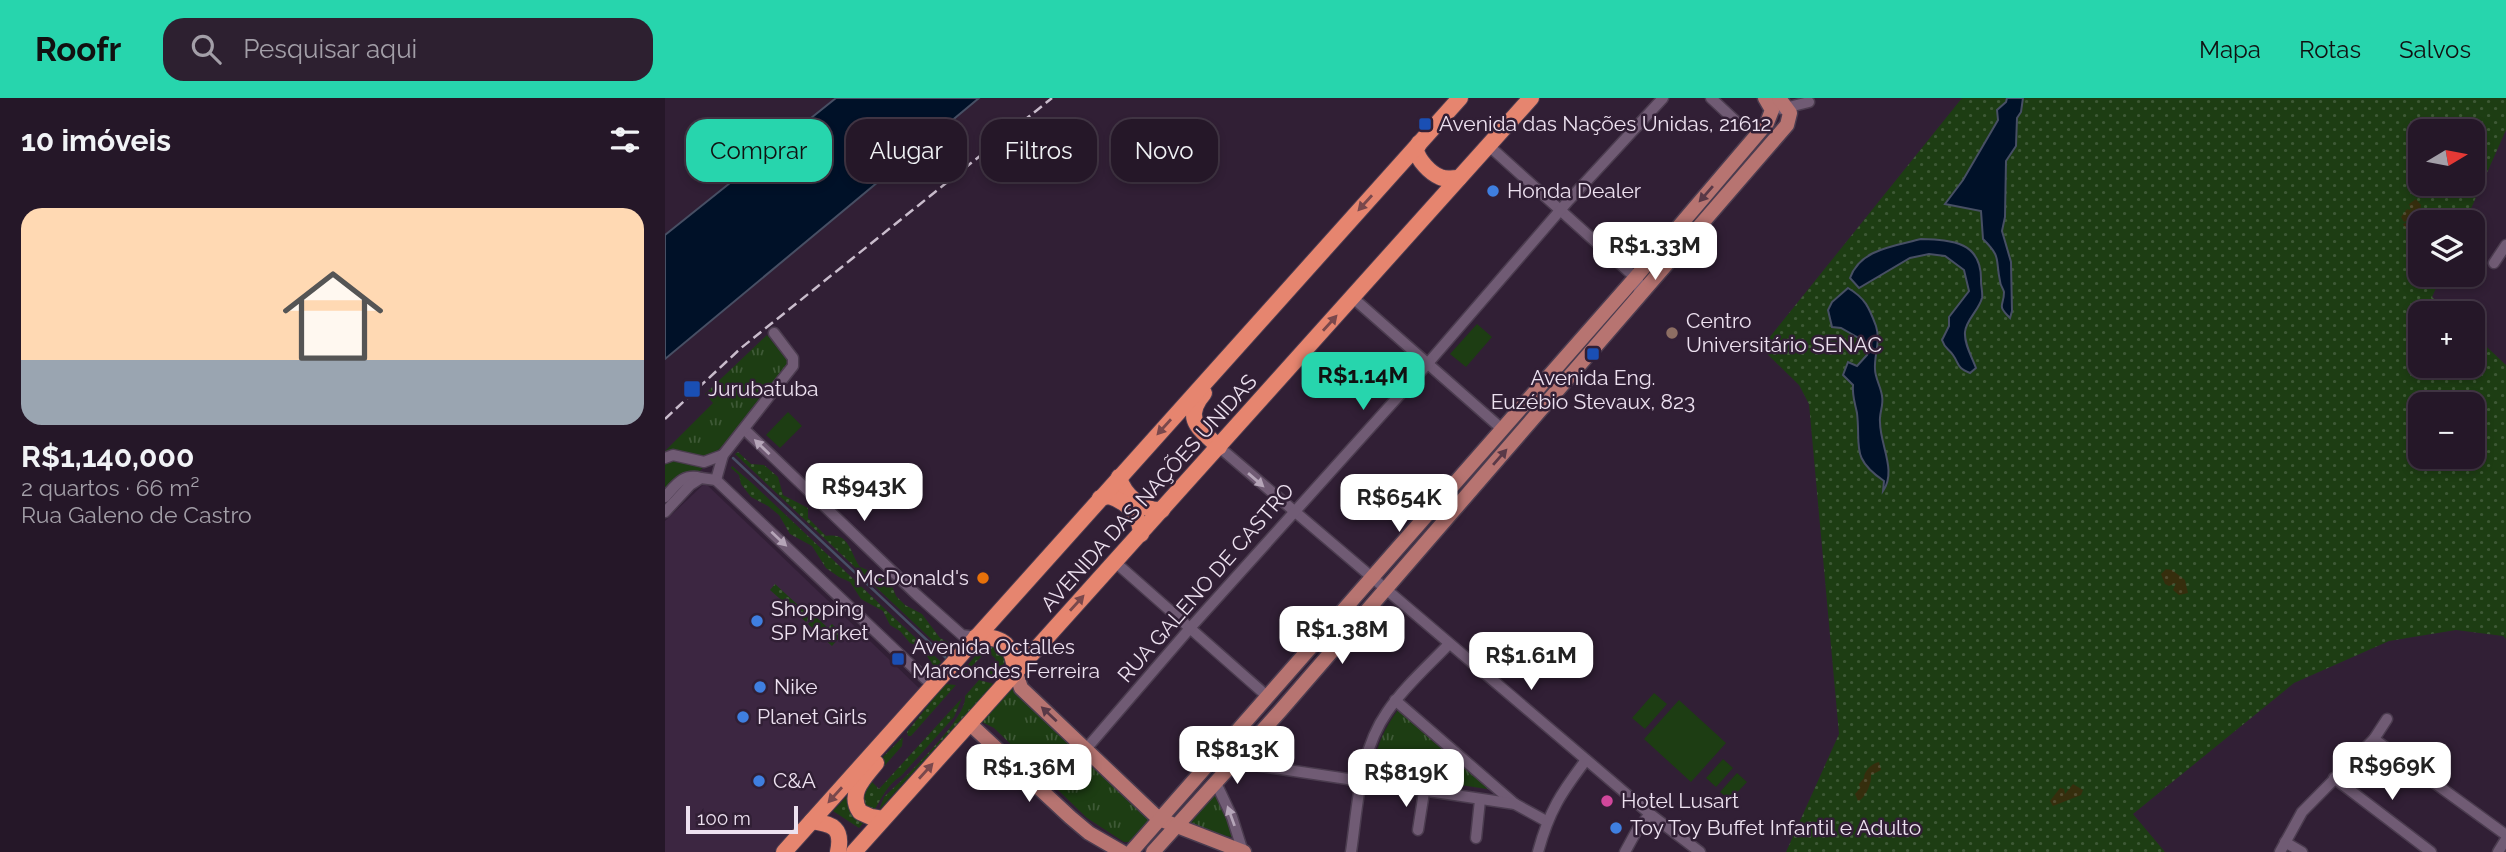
<!DOCTYPE html>
<html lang="pt">
<head>
<meta charset="utf-8">
<style>
	body { margin:0; font-family:Raleway,sans-serif; background:#2d2030; color:#f1f3f6; height:100vh; display:flex; flex-direction:column; font-size:26px; white-space:nowrap }
	* { box-sizing:border-box; margin:0 }
	p { font-size:23px; color:#a39fa8 }
	.icon { flex:none; width:38px; height:38px; fill:none; stroke:currentColor; stroke-width:2; stroke-linecap:round; stroke-linejoin:round }
	.map { position:relative; flex:1; overflow:hidden }
	.details { display:flex; flex-direction:column; background:#251728; width:665px }
	.details>* { flex:none }
	.hud { position:absolute; left:21px; top:21px; width:665px; height:63px; display:flex; gap:14px }
	.needle { width:46px; rotate:80deg }
	.tools { position:absolute; left:1743px; top:21px; display:grid; gap:14px }
	.tools a { display:grid; place-items:center; width:77px; height:77px; border-radius:14px; background:#251728; box-shadow:0 4px 10px #0003,0 0 0 2px #423645; font-size:35px }
	.scale { position:absolute; left:21px; bottom:18px; width:112px; box-sizing:border-box; padding-left:7px; border:4px solid #ede1f0; border-top:0; font-size:19px; line-height:24px; white-space:nowrap; color:#ede1f0; -webkit-text-stroke:5px #311f35; paint-order:stroke }
	.price { position:absolute; translate:-50% -60px; padding:0 16px; border-radius:14px; background:#fff; color:#222; font-size:23px; line-height:46px; filter:drop-shadow(0 2px 4px #0008) }
	.price::after { content:''; position:absolute; left:50%; top:42px; width:21px; height:16px; margin-left:-10px; background:inherit; clip-path:polygon(0 0,100% 0,50% 100%) }
	.price.selected { background:#27d5ad; color:#111 }
	ul { padding:0; list-style:none }
	li { display:grid; align-content:center; gap:14px; height:371px; padding:0 21px }
	li span { display:grid; place-items:center; height:217px; border-radius:21px; color:#555 }
	li>.icon { margin-inline-start:auto }
	span .icon { width:126px; height:126px; fill:#fffc; stroke-width:1 }
	li b { font-size:30px }
	h2 { display:flex; justify-content:space-between; align-items:center; height:84px; padding:0 21px; font-size:30px }
	.chip { padding:0 24px; border-radius:21px; background:#251728; box-shadow:0 4px 10px #0003,0 0 0 2px #423645; font-size:24px; line-height:63px }
	.chip.selected { background:#27d5ad; color:#111 }
	header { display:flex; align-items:center; gap:42px; box-sizing:border-box; height:98px; padding:0 35px; background:#27d5ad; color:#111 }
	header strong { font-size:33px }
	nav { display:flex; gap:38px; margin-inline-start:auto; font-size:24px }
	.search { width:490px; height:63px; background:#2d2030; display:flex; align-items:center; gap:18px; box-sizing:border-box; padding:0 24px; border-radius:21px; color:#a39fa8; font-size:26px }
	main { display:flex; flex:1; min-height:0 }
	.map>svg:first-child { display:block }
</style>
</head>
<body>
<header>
<strong>Roofr</strong>
<div class="search"><svg class="icon" aria-label="search" viewBox="0 0 24 24"><circle cx="10" cy="10" r="6"/><path d="M15 15l6 6"/></svg>Pesquisar aqui</div>
<nav><a>Mapa</a><a>Rotas</a><a>Salvos</a></nav>
</header>
<main>
<section class="details">
<h2>10 imóveis<svg class="icon" aria-label="filters" viewBox="0 0 24 24"><path d="M4 7h16M4 17h16"/><circle cx="9" cy="7" r="2"/><circle cx="15" cy="17" r="2"/></svg></h2>
<ul>
<li><span style="background:linear-gradient(#ffd9b3 70%,#9aa5b1 0)"><svg class="icon" aria-label="home" viewBox="0 0 24 24"><path d="M3 11l9-7 9 7M6 9v11h12V9"/></svg></span><div><b>R$1,140,000</b><p>2 quartos · 66 m²</p><p>Rua Galeno de Castro</p></div></li>
</ul>
</section>
<div class="map">
<svg width="1841" height="754" viewBox="0 0 1841 754">
	<defs>
		<pattern id="grass-dots" width="8" height="8" patternUnits="userSpaceOnUse" patternTransform="scale(1.75)"><rect width="8" height="8" fill="#1d3d13"/><path d="M2 2h.1M6 6h.1" fill="none" stroke="#3e5936" stroke-width="1.8" stroke-linecap="round"/></pattern>
		<pattern id="sand-dots" width="8" height="8" patternUnits="userSpaceOnUse" patternTransform="scale(1.75)"><rect width="8" height="8" fill="#362e0d"/><path d="M2 2h.1M6 6h.1" fill="none" stroke="#534c31" stroke-width="1.8" stroke-linecap="round"/></pattern>
		<pattern id="park-tufts" width="24" height="20" patternUnits="userSpaceOnUse" patternTransform="scale(1.75)"><rect width="24" height="20" fill="#1d3d13"/><path d="M3 7l-1-3M5 7V3M7 7l1-3M15 17l-1-3M17 17v-4M19 17l1-3" fill="none" stroke="#3e5936"/></pattern>
	</defs>
	<rect width="100%" height="100%" fill="#311f35"/>
	<polygon fill="#3c2641" points="40,385 255,591 109,754 0,754 0,423"/>
	<g fill="url(#grass-dots)" fill-rule="evenodd">
		<path d="M1297,0h544v32l-41,92h-45v53h22l-10,22 18,16h-30v53h53v-32l33,31v274l-3,-3 -47,-6 -67,11 -95,42 -161,131 32,38h-379l53,-118 -30,-330 -10,-19 -38,-37zM1755,33h53v53h-53zM1755,306h53v53h-53z"/>
		<path d="M73,354l13,12 13,1 14,12 5,18 25,13v10l18,18c24,-4 24,17 34,31l20,8 12,11 4,10 9,9 17,9 18,24 16,8 -8,9 -213,-201z"/>
		<polygon points="67,368 88,386 276,564 270,570 256,549 245,545 235,533 225,527 218,513 196,501 185,484 174,479 161,470 147,448 125,436 114,417 103,408 86,399 76,386 74,377 66,370"/>
		<polygon points="110,486 146,519 141,524 105,492"/>
		<polygon points="150,518 163,530 167,526 175,534 175,539 167,548 143,526"/>
		<polygon points="329,547 340,562 336,574 330,581 317,578 331,561 322,553 292,583 294,578 315,552"/>
		<path d="M314,582l15,4 -115,126 5,-13c18,-17 84,-78 81,-101z"/>
		<polygon points="280,586 291,587 246,638 243,638 242,634"/>
		<path d="M297,600l-8,19 -53,59c-13,8 -19,21 -27,35l-6,-1c-19,-25 18,-56 35,-73l-1,9 -31,35 8,8z"/>
		<polygon points="183,697 199,724 194,730 168,713"/>
	</g>
	<g fill="url(#sand-dots)">
		<polygon points="1751,101 1756,107 1754,119 1750,128 1741,131 1738,126 1746,123 1746,121 1739,124 1736,119 1742,111 1746,112 1744,106"/>
		<polygon points="1501,471 1507,472 1520,482 1523,495 1514,497 1508,492 1511,485 1504,488 1500,486 1496,476"/>
		<path d="M1214,664l2,8 -10,5c1,8 -6,24 -13,26l-3,-7 5,-6 -1,-4 5,-6c0,-7 8,-15 15,-16z"/>
		<polygon points="1408,686 1418,692 1416,697 1388,708 1385,703 1395,690 1399,691 1400,696"/>
	</g>
	<g fill="url(#park-tufts)">
		<polygon points="102,237 124,264 81,325 52,353 0,414 0,353 48,305 40,296"/>
		<polygon points="351,586 486,721 465,744 459,744 422,720 329,630 317,624"/>
		<path d="M733,612l96,80 -122,-18c4,-24 11,-42 26,-62z"/>
		<polygon points="554,692 571,740 552,736 525,724"/>
	</g>
	<g fill="#1d3d13">
		<polygon points="812,226 827,239 801,269 785,256"/>
		<polygon points="123,314 137,328 115,350 101,337"/>
		<polygon points="989,595 1002,606 980,631 967,620"/>
		<polygon points="1014,602 1061,645 1026,684 979,641"/>
		<polygon points="1058,661 1068,670 1051,689 1041,680"/>
		<polygon points="1072,675 1082,684 1065,702 1055,694"/>
	</g>
	<g fill="#001128" stroke="#474f64" stroke-width="2">
		<polygon points="171,0 314,0 0,261 0,137"/>
		<path d="M1342,0h16l-2,14 -4,6 -1,28 -10,15 -1,56 -3,14 9,31 1,49 -2,7c-14,-14 -6,-11 -6,-26 -1,-4 -4,-7 -4,-11 -5,-23 2,-23 -17,-42l-2,-28 -36,-7 18,-24 35,-60 -1,-10 9,-8z"/>
		<path d="M1256,141c32,1 61,3 60,42 0,6 2,12 1,17 -3,12 -16,22 -17,34 -1,12 7,25 11,36l-6,5c-14,-6 -10,-8 -17,-18 -5,-7 -8,-6 -11,-15l7,-14v-9l20,-26 -5,-21 -19,-14 -16,-2 -19,4 -51,30 -9,-10c10,-29 45,-32 71,-39z"/>
		<path d="M1183,190c17,10 21,19 28,38 5,15 -2,29 -1,43 0,9 6,18 7,27 2,9 -3,17 -2,26 0,23 17,49 3,69l1,-10c-34,-23 -23,-35 -27,-68 -2,-10 -5,-17 -4,-28l-10,-10 5,-13 9,4 10,-11 2,-11 -28,-16 -9,-1 -4,-17 4,-8z"/>
	</g>
	<g fill="none" stroke-linecap="round" stroke-linejoin="round">
		<polyline stroke="#474f64" stroke-width="2.5" points="68,360 281,560"/>
		<g stroke="#4b3c4f" stroke-width="13">
			<g id="minor">
				<polyline points="1046,0 1075,27"/>
				<polyline points="1116,11 1144,4"/>
				<polyline points="823,47 973,182 975,189 972,201"/>
				<polyline points="1829,165 1841,147"/>
				<polyline points="687,199 837,331"/>
				<polyline points="80,332 252,497 297,537 311,539"/>
				<polyline points="554,349 985,716 1035,754"/>
				<polyline points="0,360 8,357 39,364 58,357"/>
				<polyline points="51,382 268,588"/>
				<polyline points="51,382 58,357 128,268 128,260 109,235"/>
				<path d="M0,399c11,-12 18,-24 36,-19"/>
				<polyline points="0,414 25,387 36,380 51,382"/>
				<polyline points="450,464 603,599"/>
				<polyline points="730,602 850,706"/>
				<polyline points="1709,641 1841,737"/>
				<polyline points="421,651 526,529 758,271 904,102 998,0"/>
				<polyline points="569,664 850,706 881,723"/>
				<polyline points="1669,680 1766,754"/>
				<polyline points="551,685 567,719 578,754"/>
				<polyline points="753,732 759,694"/>
				<polyline points="811,740 815,702"/>
				<polyline points="1620,744 1637,754"/>
				<path d="M686,754c7,-47 8,-100 36,-140 17,-25 41,-46 62,-68"/>
				<path d="M873,754c11,-41 23,-59 48,-92"/>
				<polyline points="960,754 972,732 985,716"/>
				<polyline points="1615,754 1637,714 1709,641 1722,621"/>
				<polyline points="1833,754 1841,741"/>
			</g>
		</g>
		<g stroke="#4b3c4f" stroke-width="17">
			<g id="major">
				<polyline points="351,575 356,590 494,721 579,754"/>
				<polyline points="304,625 405,719 424,735 457,754"/>
				<polyline points="466,754 970,180 1102,25 1107,12 1100,0"/>
				<polyline points="488,754 616,612 1122,27 1125,15 1114,0"/>
			</g>
		</g>
		<g stroke="#4b3c4f" stroke-width="18">
			<g id="highway">
				<path d="M754,45l-3,7c2,10 14,23 24,27 6,3 13,1 19,1"/>
				<path d="M539,295c-22,26 -4,36 15,54"/>
				<path d="M454,379c5,19 24,34 43,33"/>
				<path d="M435,400l9,-2c18,6 31,19 32,38"/>
				<path d="M311,539c29,-1 36,8 40,36"/>
				<path d="M211,665c-11,14 -29,30 -16,49l11,5 12,2"/>
				<path d="M147,723c21,3 31,7 26,31"/>
				<polyline points="119,754 795,0"/>
				<polyline points="189,754 866,0"/>
			</g>
		</g>
		<use href="#minor" stroke="#705b74" stroke-width="10"/>
		<use href="#major" stroke="#b77471" stroke-width="14"/>
		<use href="#highway" stroke="#e6856f" stroke-width="16"/>
		<polyline stroke="#c9bccc" stroke-width="2.5" stroke-dasharray="10 5" stroke-linecap="butt" points="0,321 76,250 387,0"/>
	</g>
	<defs><path id="oneway-solid" d="M-6-.8H1V-3.2L6.5 0L1 3.2V.8H-6Z" transform="scale(1.75)"/></defs>
	<g fill="#593947">
		<use href="#oneway-solid" transform="translate(1041 96) rotate(131)"/>
		<use href="#oneway-solid" transform="translate(835 359) rotate(-49)"/>
		<use href="#oneway-solid" transform="translate(384 616) rotate(-137)"/>
	</g>
	<g fill="#79484c">
		<use href="#oneway-solid" transform="translate(700 105) rotate(132)"/>
		<use href="#oneway-solid" transform="translate(665 225) rotate(-48)"/>
		<use href="#oneway-solid" transform="translate(499 329) rotate(132)"/>
		<use href="#oneway-solid" transform="translate(412 505) rotate(-48)"/>
		<use href="#oneway-solid" transform="translate(261 673) rotate(-48)"/>
		<use href="#oneway-solid" transform="translate(170 697) rotate(132)"/>
	</g>
	<g fill="#b5a5b8">
		<use href="#oneway-solid" transform="translate(97 349) rotate(-136)"/>
		<use href="#oneway-solid" transform="translate(591 382) rotate(41)"/>
		<use href="#oneway-solid" transform="translate(114 441) rotate(43)"/>
		<use href="#oneway-solid" transform="translate(566 718) rotate(-110)"/>
	</g>
	<g fill="#1a4fb4" stroke="#311f35" stroke-width="2.5">
		<rect x="753" y="19" width="14" height="14" rx="3.5"/>
		<rect x="921" y="249" width="14" height="14" rx="3.5"/>
		<rect x="18" y="282" width="18" height="18" rx="3.5"/>
		<rect x="226" y="554" width="14" height="14" rx="3.5"/>
	</g>
	<g fill="#3f7fe0" stroke="#311f35" stroke-width="2.5">
		<circle cx="828" cy="93" r="7"/>
		<circle cx="92" cy="523" r="7"/>
		<circle cx="95" cy="589" r="7"/>
		<circle cx="78" cy="619" r="7"/>
		<circle cx="94" cy="683" r="7"/>
		<circle cx="951" cy="730" r="7"/>
	</g>
	<circle fill="#8d6e63" stroke="#311f35" stroke-width="2.5" cx="1007" cy="235" r="7"/>
	<circle fill="#e8710a" stroke="#311f35" stroke-width="2.5" cx="318" cy="480" r="7"/>
	<circle fill="#d1479c" stroke="#311f35" stroke-width="2.5" cx="942" cy="703" r="7"/>
	<g text-anchor="middle" stroke-width="5" stroke-linejoin="round" paint-order="stroke">
		<g font-size="21" fill="#ede1f0" stroke="#311f35" text-anchor="start">
			<text x="774" y="33">Avenida das Nações Unidas, 21612</text>
			<text x="842" y="100">Honda Dealer</text>
			<text x="1021" y="230">Centro<tspan x="1021" dy="24">Universitário SENAC</tspan></text>
			<text x="928" y="287" text-anchor="middle">Avenida Eng.<tspan x="928" dy="24">Euzébio Stevaux, 823</tspan></text>
			<text x="43" y="298">Jurubatuba</text>
			<text x="304" y="487" text-anchor="end">McDonald's</text>
			<text x="106" y="518">Shopping<tspan x="106" dy="24">SP Market</tspan></text>
			<text x="247" y="556">Avenida Octalles<tspan x="247" dy="24">Marcondes Ferreira</tspan></text>
			<text x="109" y="596">Nike</text>
			<text x="92" y="626">Planet Girls</text>
			<text x="108" y="690">C&amp;A</text>
			<text x="956" y="710">Hotel Lusart</text>
			<text x="965" y="737">Toy Toy Buffet Infantil e Adulto</text>
		</g>
		<g font-size="21" fill="#ede1f0" stroke="#311f35">
			<text transform="translate(484 395) rotate(-48)" y="7">AVENIDA DAS NAÇÕES UNIDAS</text>
			<text transform="translate(541 485) rotate(-49)" y="7">RUA GALENO DE CASTRO</text>
		</g>
	</g>
</svg>
<div class="tools">
<a><svg class="needle" viewBox="-14 -14 28 28"><path d="M0-13l5 13h-10z" fill="#e53935"/><path d="M0 13l5-13h-10z" fill="#a39fa8"/></svg></a>
<a><svg class="icon" aria-label="layers" viewBox="0 0 24 24"><path d="M12 4l9 5-9 5-9-5zM3 14l9 5 9-5"/></svg></a>
<a>+</a>
<a>−</a>
</div>
<div class="scale">100 m</div>
<b class="price" style="left:990px;top:184px">R$1.33M</b>
<b class="price selected" style="left:698px;top:314px">R$1.14M</b>
<b class="price" style="left:199px;top:425px">R$943K</b>
<b class="price" style="left:734px;top:436px">R$654K</b>
<b class="price" style="left:677px;top:568px">R$1.38M</b>
<b class="price" style="left:866px;top:594px">R$1.61M</b>
<b class="price" style="left:572px;top:688px">R$813K</b>
<b class="price" style="left:1727px;top:704px">R$969K</b>
<b class="price" style="left:364px;top:706px">R$1.36M</b>
<b class="price" style="left:741px;top:711px">R$819K</b>
<div class="hud">
<a class="chip selected">Comprar</a>
<a class="chip">Alugar</a>
<a class="chip">Filtros</a>
<a class="chip">Novo</a>
</div>
</div>
</main>
</body>
</html>
